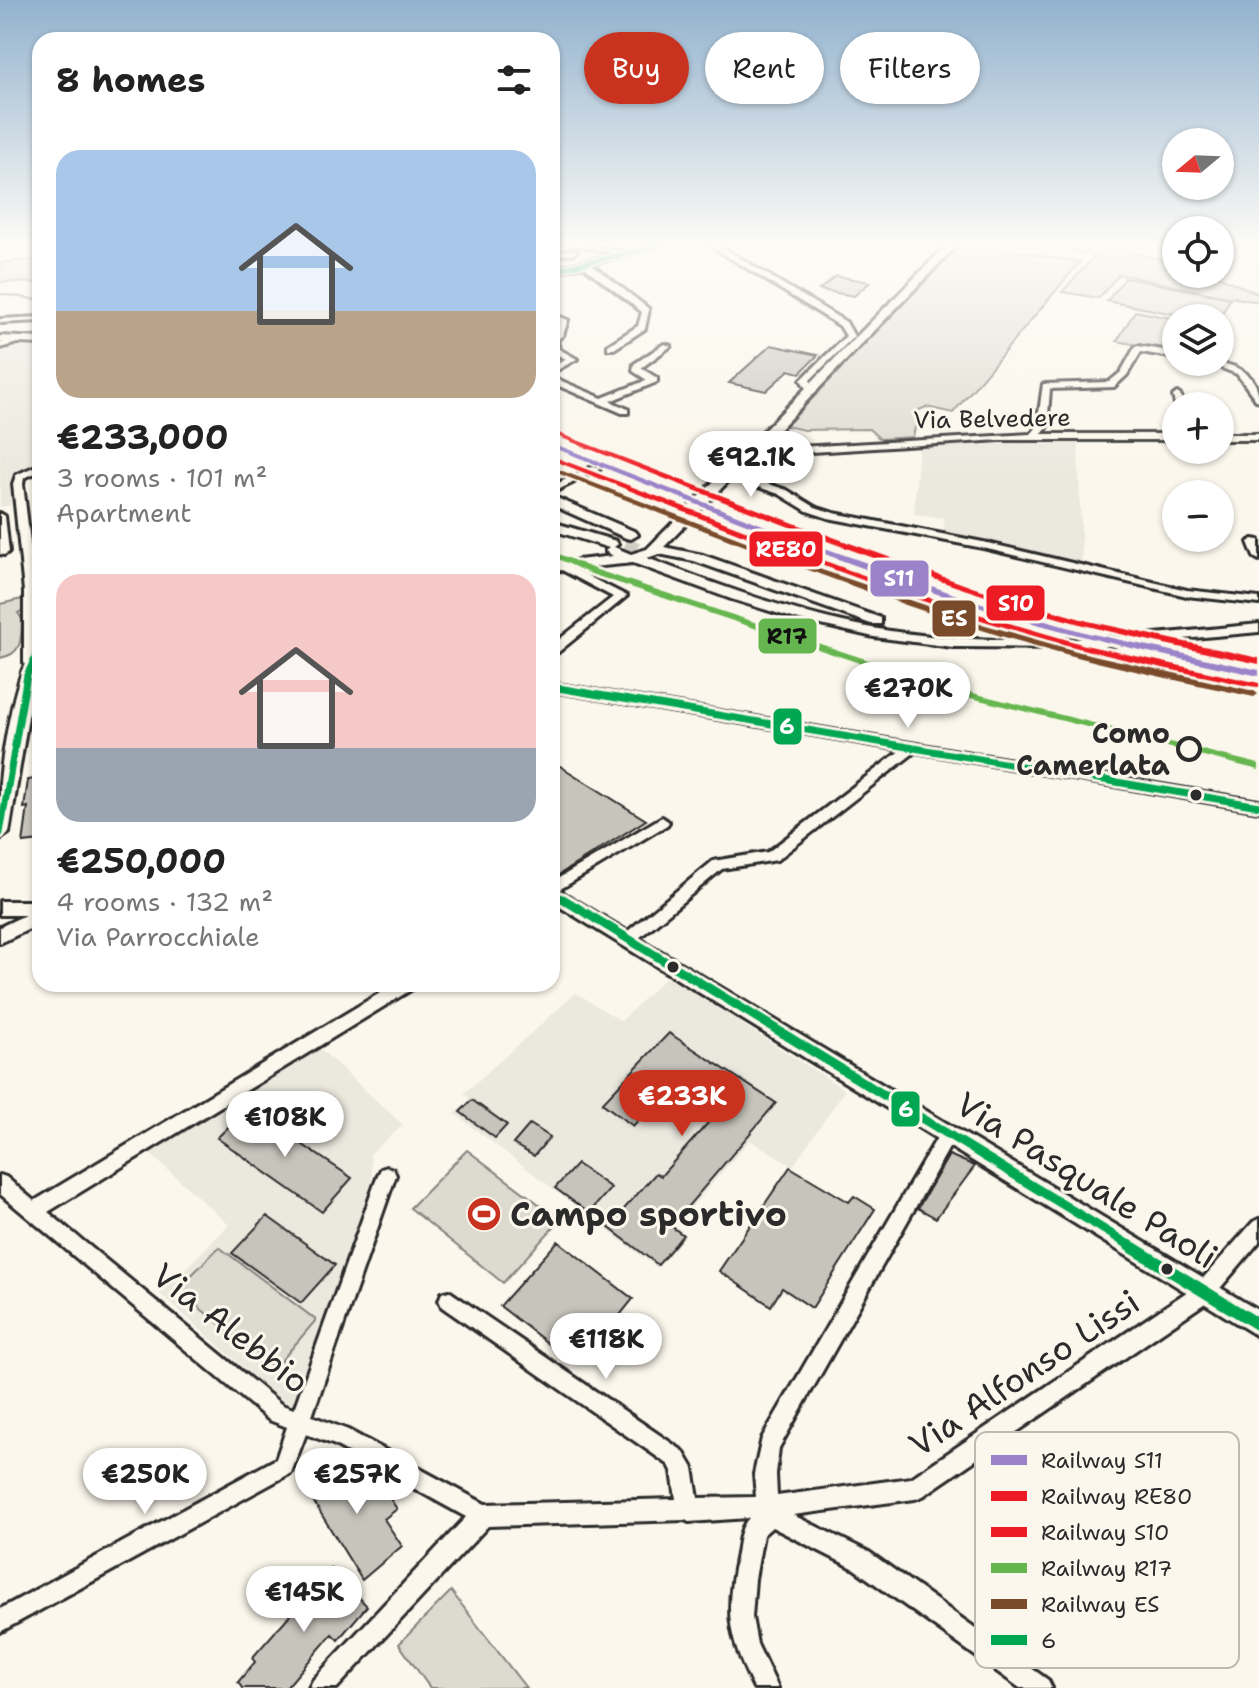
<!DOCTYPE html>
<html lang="en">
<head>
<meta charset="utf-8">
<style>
	body { margin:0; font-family:"Shantell Sans",sans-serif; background:#f6f6f6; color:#222; height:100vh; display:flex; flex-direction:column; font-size:30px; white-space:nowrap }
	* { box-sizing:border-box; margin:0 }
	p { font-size:26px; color:#767676 }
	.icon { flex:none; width:44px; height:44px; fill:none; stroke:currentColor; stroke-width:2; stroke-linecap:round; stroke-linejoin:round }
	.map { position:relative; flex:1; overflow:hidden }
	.side { position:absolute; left:32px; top:32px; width:528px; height:960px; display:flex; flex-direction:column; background:#fff; border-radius:24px; box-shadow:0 2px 6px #0004 }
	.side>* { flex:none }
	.top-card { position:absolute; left:584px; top:32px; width:554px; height:72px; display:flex; gap:16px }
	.needle { width:52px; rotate:251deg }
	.tools { position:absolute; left:1162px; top:128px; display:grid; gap:16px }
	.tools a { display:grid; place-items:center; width:72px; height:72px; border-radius:50%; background:#fff; box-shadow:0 2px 6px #0004; font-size:40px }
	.price { position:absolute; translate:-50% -68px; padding:0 18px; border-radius:28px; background:#fff; color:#222; font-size:26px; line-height:52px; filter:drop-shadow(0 2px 4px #0008) }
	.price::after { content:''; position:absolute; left:50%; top:48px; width:24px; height:18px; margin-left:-12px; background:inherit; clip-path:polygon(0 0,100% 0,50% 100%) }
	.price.current { background:#c8321e; color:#fff }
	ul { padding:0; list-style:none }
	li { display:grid; align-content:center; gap:16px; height:424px; padding:0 24px }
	li span { display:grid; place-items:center; height:248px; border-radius:24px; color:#555 }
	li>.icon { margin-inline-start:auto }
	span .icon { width:144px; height:144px; fill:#fffc; stroke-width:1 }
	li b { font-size:34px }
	h2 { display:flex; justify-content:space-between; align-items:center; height:96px; padding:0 24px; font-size:34px }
	.tag { padding:0 28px; border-radius:36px; background:#fff; box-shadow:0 2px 6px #0004; font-size:28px; line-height:72px }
	.tag.current { background:#c8321e; color:#fff }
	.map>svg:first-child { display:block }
</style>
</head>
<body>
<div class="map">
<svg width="1259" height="1688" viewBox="0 0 1259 1688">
	<rect width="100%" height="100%" fill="#fbf7ec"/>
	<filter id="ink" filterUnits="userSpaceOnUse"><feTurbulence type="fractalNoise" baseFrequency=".0125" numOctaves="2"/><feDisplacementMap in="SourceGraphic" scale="16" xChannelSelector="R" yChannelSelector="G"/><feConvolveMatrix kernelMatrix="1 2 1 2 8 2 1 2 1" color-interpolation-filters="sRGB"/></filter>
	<g filter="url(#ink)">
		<g fill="#ebe8de" fill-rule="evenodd">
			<polygon points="25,344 40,345 40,463 16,476 18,504 0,507 0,347"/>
			<polygon points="1078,440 1082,562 943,535 944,518 914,514 919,444"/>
			<polygon points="667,976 845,1090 793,1166 750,1140 675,1226 685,1236 657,1268 455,1114 470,1099 464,1093 576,993 621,1021"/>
			<path d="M318,1047l85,78 -33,29 3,38 -74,207 -12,7 -127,-112 69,-69 -83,-75zM248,1108l104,70 -31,34 -104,-73zM266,1217l69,48 -33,38 -69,-50z"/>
		</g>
		<g fill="#dddad0" stroke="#84827e" stroke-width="2">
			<polygon points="962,243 1080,262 953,413 926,407 919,410 913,437 880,439 869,429 804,430 786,426"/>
			<polygon points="1038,243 1091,243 1176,263 1176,274 1213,274 1259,294 1259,302 1231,297 1220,318 1195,318 1107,301 1125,278 1231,298 1119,274 1099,298 1062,292 1095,256"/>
			<polygon points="40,259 40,283 0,282 0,263"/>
			<polygon points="1135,311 1176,319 1176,328 1164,350 1117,341"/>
			<path d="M22,599v12l-4,2 4,6c-1,20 1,35 -22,39v-54z"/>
			<polygon points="467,1150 560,1220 503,1283 410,1208"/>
			<polygon points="219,1247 316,1320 275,1368 177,1290"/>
			<polygon points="451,1591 526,1688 430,1688 399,1644"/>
		</g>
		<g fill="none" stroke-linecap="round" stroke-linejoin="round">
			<polyline stroke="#7b7a75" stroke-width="2" points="0,294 40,300"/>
		</g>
		<g fill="#c7c4bc" stroke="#2b2b2b" stroke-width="2">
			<polygon points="836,276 870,282 854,296 819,290"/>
			<polygon points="771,345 818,355 800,373 789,370 766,391 729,383"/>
			<polygon points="552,761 646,820 552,879"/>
			<polygon points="40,778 40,841 23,843 28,807 24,808 28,780"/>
			<polygon points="669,1033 776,1103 671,1226 683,1235 658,1265 608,1227 656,1173 661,1176 715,1115 671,1084 633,1126 602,1103"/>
			<polygon points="472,1100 507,1125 495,1138 460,1112"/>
			<polygon points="248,1108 352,1178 322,1212 217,1138"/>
			<polygon points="530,1124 550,1137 534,1156 513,1144"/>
			<polygon points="949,1155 975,1166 936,1218 918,1208"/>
			<polygon points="577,1164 611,1188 589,1213 555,1188"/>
			<polygon points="790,1167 849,1202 854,1196 875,1209 812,1308 782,1288 771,1306 719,1271"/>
			<polygon points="267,1216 335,1265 301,1303 232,1253"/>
			<polygon points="558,1241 633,1299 591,1351 572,1336 559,1352 500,1306"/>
			<polygon points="350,1457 374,1490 381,1485 397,1509 384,1519 402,1546 362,1580 307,1491"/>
			<polygon points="331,1568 367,1606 338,1640 332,1634 286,1688 242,1688 238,1682 255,1662 252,1658"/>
		</g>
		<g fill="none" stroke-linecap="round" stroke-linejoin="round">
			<polyline stroke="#d1cec5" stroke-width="13" stroke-dasharray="13 7" stroke-linecap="butt" points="607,536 655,557"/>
			<g stroke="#2b2b2b" stroke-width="6">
				<g id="minor">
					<path d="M563,243c22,0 45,8 64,8 15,-1 29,-8 45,-8l-81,21 58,45 -4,20 -31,20h-6v-4l30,-19 4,-14 -59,-46 -31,7v-4l65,-16z"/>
					<polygon points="706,243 715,243 846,322 854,336 810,380 814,388 813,390 807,390 801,380 846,336 840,326"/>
					<polygon points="577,250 574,254 552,256 552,252"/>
					<polygon points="552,314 568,320 563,335 557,340 559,349 577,359 552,373 552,367 566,359 552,352 552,336 555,334 560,321 552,319"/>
					<polygon points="40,317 40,321 0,323 0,319"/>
					<polygon points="18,338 22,340 21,342 0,348 0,343"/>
					<polygon points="664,344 671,346 641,368 657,378 657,382 610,401 628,409 628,413 622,413 552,383 552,377 602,398 647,380 633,371 634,364"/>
					<polygon points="1138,346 1176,352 1176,358 1141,352 1127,375 1114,387 1050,389 1047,428 1041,434 1176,434 1176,440 1000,440 780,454 775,451 780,448 1031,434 1037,427 1043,384 1109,382 1121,372 1135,347"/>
					<path d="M1206,362c24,0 53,9 53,39l-3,-1 -19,-26z"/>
					<polygon points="1177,393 1181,396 1184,406 1176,406 1176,408 1173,396"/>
					<rect x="1220" y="434" width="39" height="6"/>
					<polygon points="40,464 40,471 24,478 23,484 36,591 36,663 30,667 24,663 24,591 13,484 16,475"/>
					<polygon points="592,467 600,469 552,493 552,486"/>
					<polygon points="729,471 787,490 815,507 834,513 983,542 1187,590 1259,598 1259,604 1187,596 983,548 828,518 807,511 779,494 726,476 724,474"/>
					<polygon points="0,513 5,516 9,552 4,555 0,554"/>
					<polygon points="1253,539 1259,540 1259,560 1254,557 1248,542"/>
					<polygon points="564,564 627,596 556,654 552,655 552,645 613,597 560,569 560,565"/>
					<polygon points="552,683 1259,801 1259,811 915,752 777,860 722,869 633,943 623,943 620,939 623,935 713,861 768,852 901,750 552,691"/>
					<polygon points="662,817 669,822 667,825 552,894 552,882"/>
					<path d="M395,984h21l-2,4 -366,224 234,193 12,4 84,-234 3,-6 6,-2 6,2 3,6 -84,241 36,14 137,74 191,-5 -4,-28 -3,-6 -227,-158 -3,-7 3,-7 7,-2 234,160 10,17 5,30 58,-1 -2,-23 8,-36 180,-309 6,-3 6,3 3,5 -3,5 -175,309 -3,26 1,22 134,-18 286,-193 56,-63 6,-3v23l-48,57 -288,197 -8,3 -122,16 76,37 179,128 4,8h-32l-167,-120 -81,-41 -9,8 -8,44 -3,38 5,27 21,44h-24c-27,-52 -29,-78 -17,-134 2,-13 3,-27 12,-36l-60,4 -4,-2 -197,6 -151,162h-28l4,-8 153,-163 -131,-72 -29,-11 -15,39 -291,159v-23l276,-150 11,-32 -18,-7 -269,-226v-19l6,2 28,24z"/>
				</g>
			</g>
			<g stroke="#2b2b2b" stroke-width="6">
				<g id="major">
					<path d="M949,243h10l-187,194 13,1 6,9 -2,3 -21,5 -9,-5 -95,97 39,8 178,63v6h-10l-177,-63 -35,-7 -12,4c73,28 148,56 225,70 128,23 259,9 387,-4v8l-175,16 -131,-1 -79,-10 -75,-17 -68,-21 -98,-36 -81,8v-8l61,-7 -8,-5 4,-3 -57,-18v-8l64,19 2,3 -4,3 17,7 16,-5z"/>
					<polygon points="0,336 40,338 40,344 0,342"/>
					<polygon points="552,496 636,532 638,535 631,539 626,538 552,505"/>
					<path d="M40,644v20l-5,11 -26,158 -9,6c0,-18 0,-37 0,-56 2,-25 17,-131 40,-139z"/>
					<polygon points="552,886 1259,1311 1259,1337 552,902"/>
					<polygon points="0,901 40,901 40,924 0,943 0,927 25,915 0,915"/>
				</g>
			</g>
			<use href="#minor" fill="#fbf7ec" fill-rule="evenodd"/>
			<use href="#major" fill="#fbf7ec" fill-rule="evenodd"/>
			<g stroke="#fbf7ec" stroke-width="8">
				<polyline id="bus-1-far3" points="552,271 668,243"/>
			</g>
			<g stroke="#fbf7ec" stroke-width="13">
				<g id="bus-1-far2">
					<polyline points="552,687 1259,806"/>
					<polyline points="0,833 27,675 40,649"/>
					<polyline points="552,893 566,901"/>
				</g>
			</g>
			<g stroke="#fbf7ec" stroke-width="15">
				<polyline id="bus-1-far1" points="563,899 1134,1248"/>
			</g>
			<g stroke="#fbf7ec" stroke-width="18">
				<polyline id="bus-1" points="1130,1246 1259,1325"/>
			</g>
			<use href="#bus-1-far3" stroke="#00a651" stroke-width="5"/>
			<use href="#bus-1-far2" stroke="#00a651" stroke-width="7"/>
			<use href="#bus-1-far1" stroke="#00a651" stroke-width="9"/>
			<use href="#bus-1" stroke="#00a651" stroke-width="12"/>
			<g stroke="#fbf7ec" stroke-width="6">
				<path id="rail-1" d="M552,443l239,93 180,64 117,33 171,37v6c-99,-21 -197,-42 -294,-73 -140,-45 -276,-102 -413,-156z"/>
			</g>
			<g stroke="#fbf7ec" stroke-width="6">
				<path id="rail-2" d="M552,456l297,114 119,41 117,34 174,38v4c-16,-1 -32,-6 -47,-9 -30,-6 -60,-12 -89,-19 -197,-46 -383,-126 -571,-199z"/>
			</g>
			<g stroke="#fbf7ec" stroke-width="6">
				<path id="rail-3" d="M556,432l238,91 178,64 116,34 171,37v6c-69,-15 -139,-28 -208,-48 -169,-49 -333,-117 -497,-181v-2z"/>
			</g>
			<g stroke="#fbf7ec" stroke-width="6">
				<polygon id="rail-4" points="552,551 594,569 953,688 1259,764 1259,770 947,692 588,573 552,556"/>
			</g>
			<g stroke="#fbf7ec" stroke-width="6">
				<path id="rail-5" d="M552,467l264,101 159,54 105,30 174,39 4,3 -4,3c-85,-18 -170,-36 -253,-61 -153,-47 -300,-107 -449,-165z"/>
			</g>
			<use href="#rail-1" fill="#9a83c9" fill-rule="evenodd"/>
			<use href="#rail-2" fill="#ed1c24" fill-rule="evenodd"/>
			<use href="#rail-3" fill="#ed1c24" fill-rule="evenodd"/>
			<use href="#rail-4" fill="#66b64f" fill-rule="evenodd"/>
			<use href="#rail-5" fill="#7a4b2a" fill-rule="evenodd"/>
		</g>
	</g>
	<linearGradient id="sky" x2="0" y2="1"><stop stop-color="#92b2ce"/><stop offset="0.51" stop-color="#fdfbf6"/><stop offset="1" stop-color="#fdfbf6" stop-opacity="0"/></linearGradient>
	<rect width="1259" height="479" fill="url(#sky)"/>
	<defs>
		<g id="stadium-disc" transform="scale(1.8)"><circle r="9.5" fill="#c8321e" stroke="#fbf7ec"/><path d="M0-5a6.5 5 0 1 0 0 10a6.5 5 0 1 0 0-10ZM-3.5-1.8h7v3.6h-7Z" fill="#fff"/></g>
	</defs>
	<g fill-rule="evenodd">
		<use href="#stadium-disc" x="484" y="1214"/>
	</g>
	<circle fill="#fbf7ec" stroke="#2b2b2b" stroke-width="4" cx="1189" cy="749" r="11"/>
	<g fill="#2b2b2b" stroke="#fbf7ec" stroke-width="3">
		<circle cx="1196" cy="795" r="7"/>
		<circle cx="673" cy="967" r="7"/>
		<circle cx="1167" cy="1269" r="7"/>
	</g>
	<g text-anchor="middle" stroke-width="6" stroke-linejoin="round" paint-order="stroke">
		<g font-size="24" fill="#2b2b2b" stroke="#fbf7ec">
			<text transform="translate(992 419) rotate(-1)" y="8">Via Belvedere</text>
		</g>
		<g font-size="28" font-weight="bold" fill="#2b2b2b" stroke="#fbf7ec" text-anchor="end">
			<text x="1170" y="743">Como<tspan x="1170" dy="32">Camerlata</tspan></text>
		</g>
		<g font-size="34" fill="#2b2b2b" stroke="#fbf7ec">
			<text transform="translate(1087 1180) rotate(32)" y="12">Via Pasquale Paoli</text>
			<text transform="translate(231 1328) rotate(38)" y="12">Via Alebbio</text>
			<text transform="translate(1024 1373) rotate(-34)" y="12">Via Alfonso Lissi</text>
		</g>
		<g font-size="34" font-weight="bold" fill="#2b2b2b" stroke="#fbf7ec" text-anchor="start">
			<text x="510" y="1226">Campo sportivo</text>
		</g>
	</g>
	<rect x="975" y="1432" width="264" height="236" rx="12" fill="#fbf7ec" stroke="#bdbab2" stroke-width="2"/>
	<rect x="991" y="1455" width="36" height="10" fill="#9a83c9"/>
	<rect x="991" y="1491" width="36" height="10" fill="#ed1c24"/>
	<rect x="991" y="1527" width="36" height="10" fill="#ed1c24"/>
	<rect x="991" y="1563" width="36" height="10" fill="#66b64f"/>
	<rect x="991" y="1599" width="36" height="10" fill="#7a4b2a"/>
	<rect x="991" y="1635" width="36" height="10" fill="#00a651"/>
	<g font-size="22" fill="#2b2b2b">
		<text x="1041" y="1468">Railway S11</text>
		<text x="1041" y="1504">Railway RE80</text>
		<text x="1041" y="1540">Railway S10</text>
		<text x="1041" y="1576">Railway R17</text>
		<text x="1041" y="1612">Railway ES</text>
		<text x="1041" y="1648">6</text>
	</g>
	<g stroke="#fbf7ec" stroke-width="3">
		<rect x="748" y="530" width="76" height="38" rx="8" fill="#ed1c24"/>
		<rect x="869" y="559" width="61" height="39" rx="8" fill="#9a83c9"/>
		<rect x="985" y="584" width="61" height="38" rx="8" fill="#ed1c24"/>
		<rect x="931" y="599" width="46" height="39" rx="8" fill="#7a4b2a"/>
		<rect x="757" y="617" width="61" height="38" rx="8" fill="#66b64f"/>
		<rect x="772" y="707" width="31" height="39" rx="8" fill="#00a651"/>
		<rect x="890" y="1090" width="31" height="38" rx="8" fill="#00a651"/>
	</g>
	<g font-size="22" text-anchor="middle" font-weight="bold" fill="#fff">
		<text x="786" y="557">RE80</text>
		<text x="899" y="586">S11</text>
		<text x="1016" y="611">S10</text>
		<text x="954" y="626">ES</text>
		<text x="787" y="734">6</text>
		<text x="906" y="1117">6</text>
	</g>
	<g font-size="22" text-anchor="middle" font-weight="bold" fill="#111">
		<text x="787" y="644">R17</text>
	</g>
</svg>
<div class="tools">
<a><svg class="needle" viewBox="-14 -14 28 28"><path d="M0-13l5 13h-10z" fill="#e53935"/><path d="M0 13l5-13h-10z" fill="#767676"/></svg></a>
<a><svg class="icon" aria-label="locate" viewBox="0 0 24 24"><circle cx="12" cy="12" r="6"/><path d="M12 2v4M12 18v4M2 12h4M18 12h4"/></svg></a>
<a><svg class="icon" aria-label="layers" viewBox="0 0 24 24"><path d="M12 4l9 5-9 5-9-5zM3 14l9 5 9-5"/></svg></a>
<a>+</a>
<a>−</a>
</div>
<b class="price" style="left:751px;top:499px">€92.1K</b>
<b class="price" style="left:908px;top:730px">€270K</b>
<b class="price current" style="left:682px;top:1138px">€233K</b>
<b class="price" style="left:285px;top:1159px">€108K</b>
<b class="price" style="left:606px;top:1381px">€118K</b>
<b class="price" style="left:145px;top:1516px">€250K</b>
<b class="price" style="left:357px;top:1516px">€257K</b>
<b class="price" style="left:304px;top:1634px">€145K</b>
<div class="top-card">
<a class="tag current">Buy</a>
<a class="tag">Rent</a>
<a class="tag">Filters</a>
</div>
<section class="side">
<h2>8 homes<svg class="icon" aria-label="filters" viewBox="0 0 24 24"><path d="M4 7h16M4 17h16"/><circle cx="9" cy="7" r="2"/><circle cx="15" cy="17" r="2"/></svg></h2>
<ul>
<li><span style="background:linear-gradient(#a9c7e8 65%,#b9a48a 0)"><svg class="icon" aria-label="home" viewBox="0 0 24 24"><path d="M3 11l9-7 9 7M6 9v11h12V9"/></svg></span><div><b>€233,000</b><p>3 rooms · 101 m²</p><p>Apartment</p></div></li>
<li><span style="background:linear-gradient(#f6c9c9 70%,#9aa5b1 0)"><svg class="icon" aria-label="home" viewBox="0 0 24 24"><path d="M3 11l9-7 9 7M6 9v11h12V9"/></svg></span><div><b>€250,000</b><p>4 rooms · 132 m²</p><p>Via Parrocchiale</p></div></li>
</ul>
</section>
</div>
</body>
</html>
